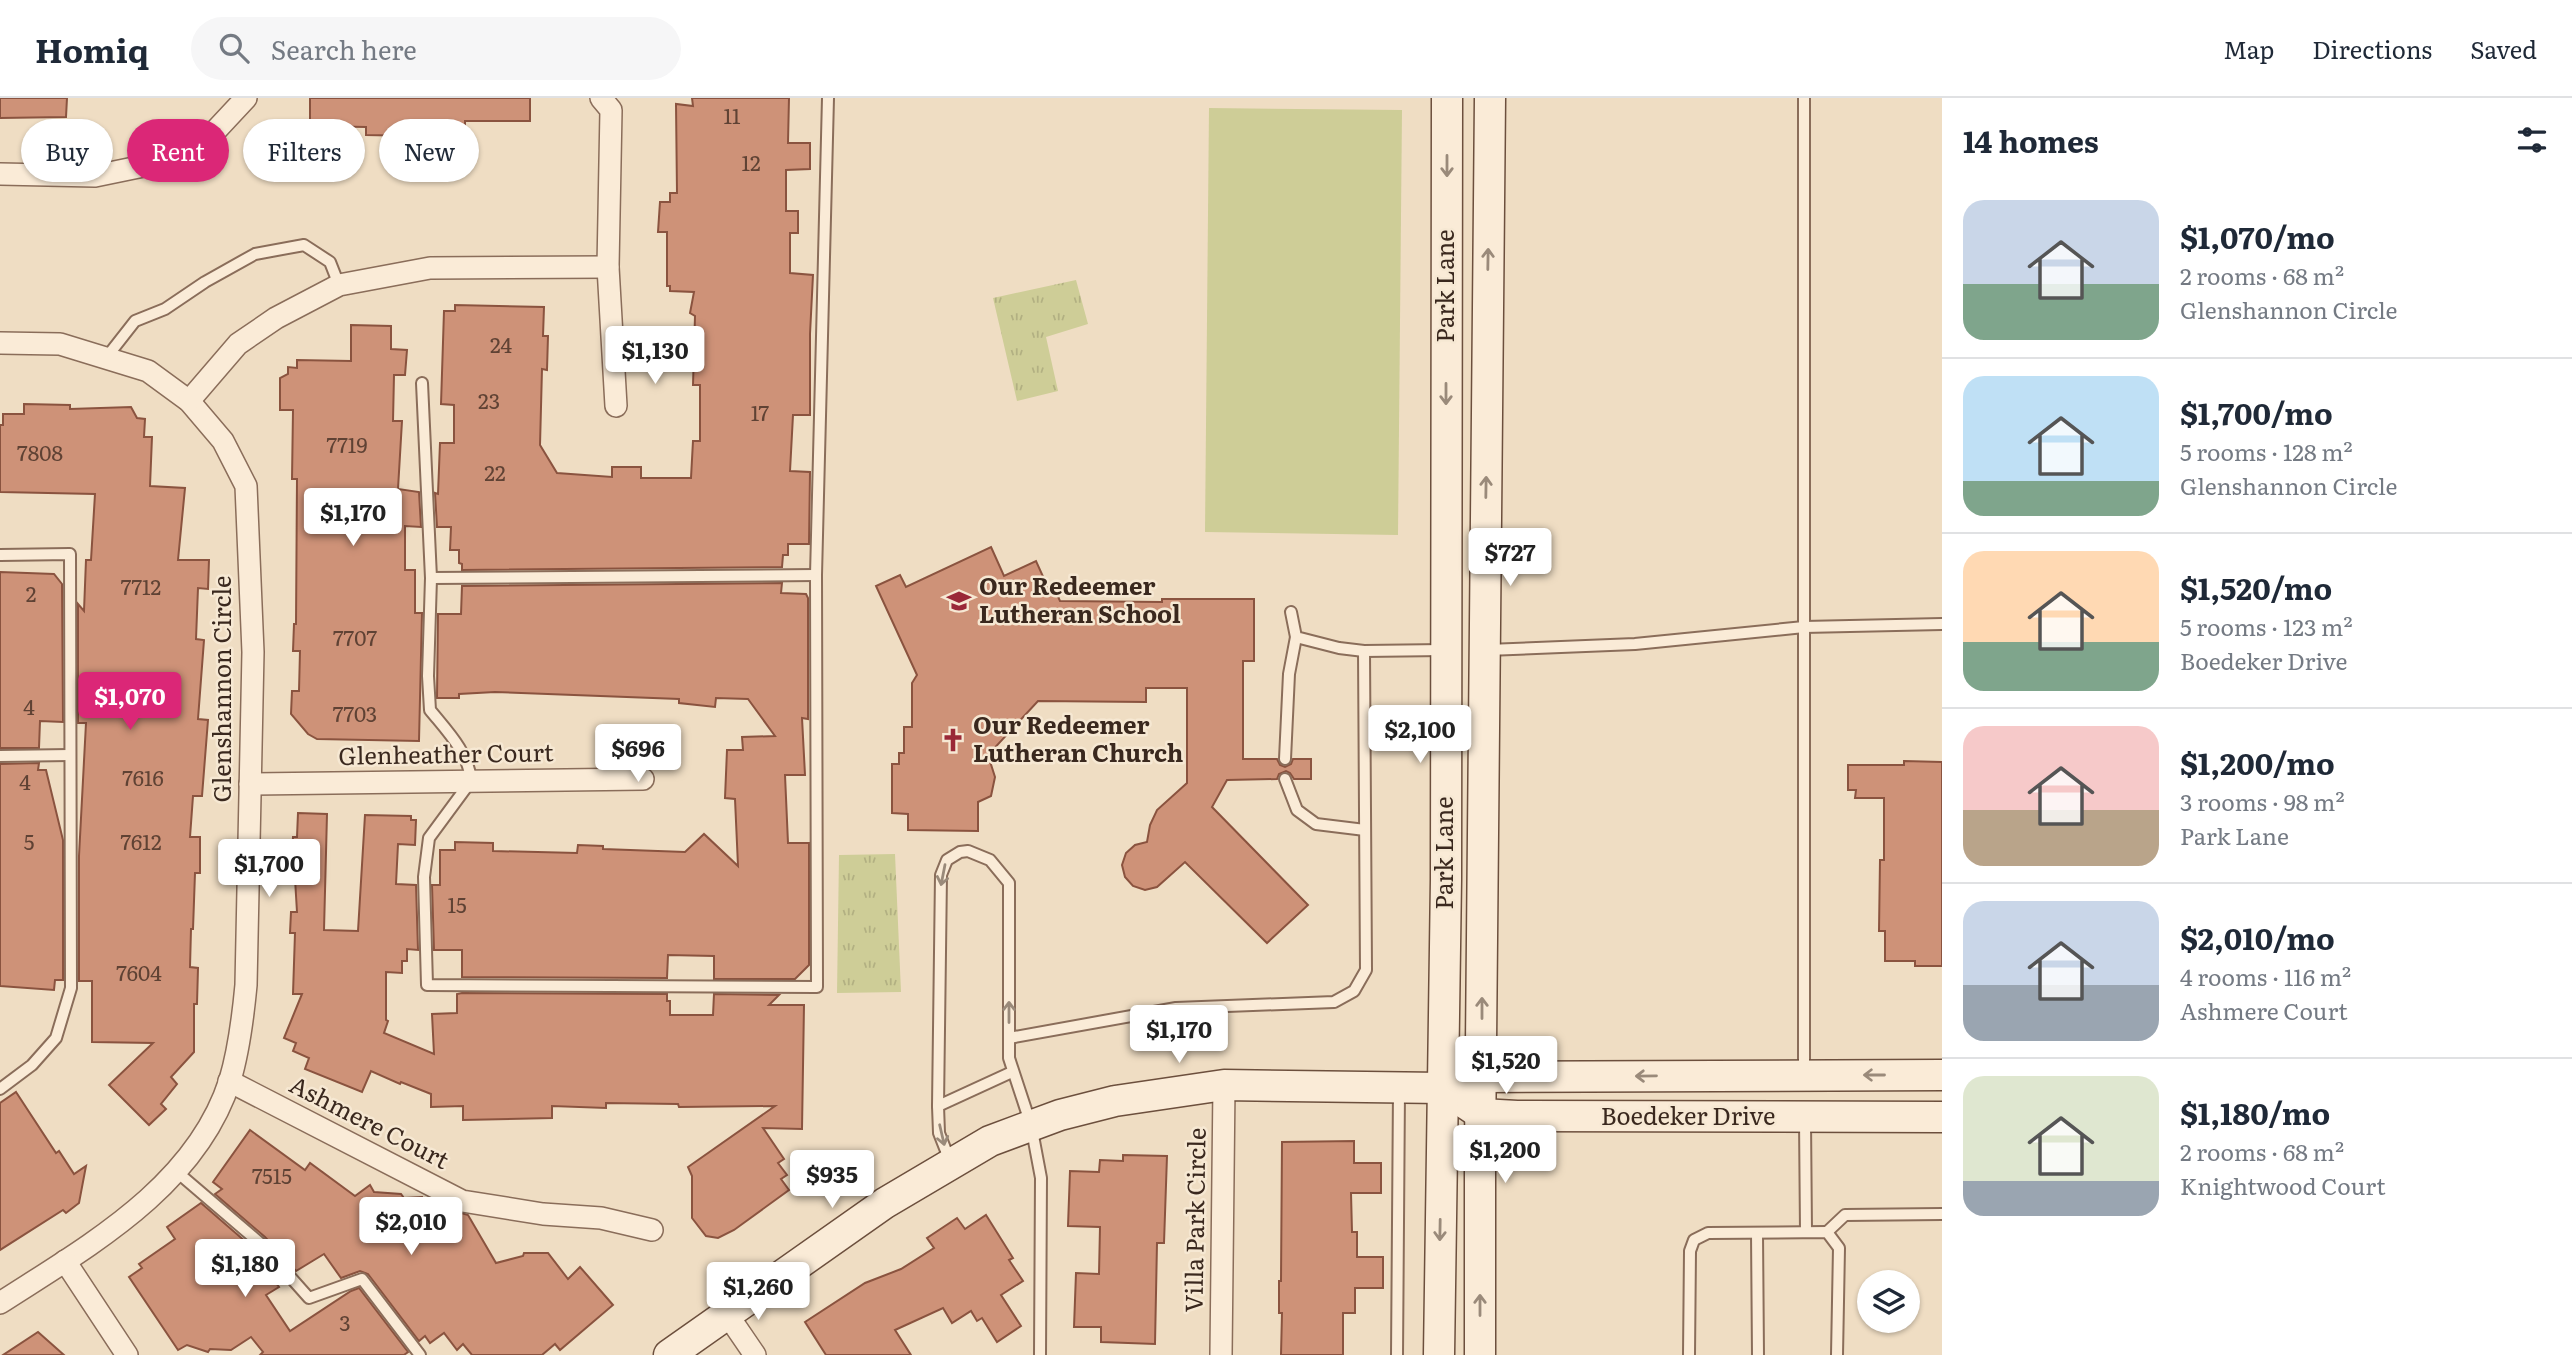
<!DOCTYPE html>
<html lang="en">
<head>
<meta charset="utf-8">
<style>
	body { margin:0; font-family:Literata,serif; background:#f6f6f7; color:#1f2937; height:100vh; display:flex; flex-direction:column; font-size:26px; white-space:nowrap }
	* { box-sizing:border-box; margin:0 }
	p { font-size:23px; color:#747a83 }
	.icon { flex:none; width:38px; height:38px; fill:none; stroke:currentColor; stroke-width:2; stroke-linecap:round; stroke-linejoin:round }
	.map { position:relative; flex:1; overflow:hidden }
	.details { display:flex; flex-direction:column; background:#fff; width:630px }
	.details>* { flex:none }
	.guide { position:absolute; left:21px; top:21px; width:665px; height:63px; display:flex; gap:14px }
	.controls { position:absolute; left:1857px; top:1172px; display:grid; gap:14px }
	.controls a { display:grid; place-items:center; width:63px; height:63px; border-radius:50%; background:#fff; box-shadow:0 2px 5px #0004; font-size:35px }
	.price { position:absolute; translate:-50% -60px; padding:0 16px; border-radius:7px; background:#fff; color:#222; font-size:23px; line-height:46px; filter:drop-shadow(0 2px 4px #0008) }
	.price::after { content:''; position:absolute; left:50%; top:42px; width:21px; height:16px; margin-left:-10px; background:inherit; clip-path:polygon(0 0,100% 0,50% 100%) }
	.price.selected { background:#db2777; color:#fff }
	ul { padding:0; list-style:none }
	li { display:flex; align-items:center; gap:21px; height:175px; padding:0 21px }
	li+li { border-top:2px solid #e0e1e3 }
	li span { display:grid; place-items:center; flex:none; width:196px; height:140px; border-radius:21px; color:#555 }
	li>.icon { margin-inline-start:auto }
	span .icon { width:84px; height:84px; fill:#fffc; stroke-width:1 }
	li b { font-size:30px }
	h2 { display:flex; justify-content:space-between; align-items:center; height:84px; padding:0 21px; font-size:30px }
	.pill { padding:0 24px; border-radius:32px; background:#fff; box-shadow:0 2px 5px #0004; font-size:24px; line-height:63px }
	.pill.selected { background:#db2777; color:#fff }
	header { display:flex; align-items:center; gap:42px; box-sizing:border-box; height:98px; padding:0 35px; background:#fff; border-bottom:2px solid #e0e1e3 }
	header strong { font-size:33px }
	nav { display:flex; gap:38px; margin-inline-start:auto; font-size:24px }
	.search { width:490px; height:63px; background:#f6f6f7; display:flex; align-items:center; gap:18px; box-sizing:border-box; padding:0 24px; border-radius:38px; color:#747a83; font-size:26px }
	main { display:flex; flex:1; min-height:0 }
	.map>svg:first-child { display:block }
</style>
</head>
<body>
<header>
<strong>Homiq</strong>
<div class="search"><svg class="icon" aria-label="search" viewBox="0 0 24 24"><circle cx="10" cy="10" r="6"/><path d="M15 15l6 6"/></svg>Search here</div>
<nav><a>Map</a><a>Directions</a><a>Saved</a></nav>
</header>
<main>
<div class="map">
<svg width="1942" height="1257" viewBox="0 0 1942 1257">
	<defs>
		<pattern id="park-tufts" width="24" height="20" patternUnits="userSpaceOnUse" patternTransform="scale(1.75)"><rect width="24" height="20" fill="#cecd97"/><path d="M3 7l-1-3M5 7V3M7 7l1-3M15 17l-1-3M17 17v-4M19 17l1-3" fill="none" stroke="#b2b082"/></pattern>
	</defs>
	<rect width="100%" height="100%" fill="#efddc3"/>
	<polygon fill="#cecd97" points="1209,10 1402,12 1398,437 1205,434"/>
	<g fill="url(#park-tufts)">
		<polygon points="1076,182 1088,226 1046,239 1058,293 1017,303 993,200"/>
		<polygon points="895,756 901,894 837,895 839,757"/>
	</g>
	<g fill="#ce9278" stroke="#8a533f" stroke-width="2">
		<polygon points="0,0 67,0 66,19 0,20"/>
		<polygon points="310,0 530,0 530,23 465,23 465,39 366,37 366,29 310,28"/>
		<polygon points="692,0 789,0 788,45 810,45 810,71 786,72 786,113 798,113 798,135 790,135 790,175 813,177 810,236 810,317 793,317 790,373 810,374 809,446 788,446 788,457 783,457 782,469 462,472 462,466 459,465 459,452 450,452 451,429 437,429 435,395 438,396 440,345 454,345 454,307 441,306 444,213 455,213 455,207 544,209 543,238 548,238 547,272 542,271 540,347 557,375 612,379 612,369 641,369 641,380 691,380 693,343 700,343 700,287 693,287 695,218 690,215 694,194 670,193 670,188 667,188 667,134 658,134 660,104 670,104 670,95 677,95 676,6 693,8"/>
		<polygon points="351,227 391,228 391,251 407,252 405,277 394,277 393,323 402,323 398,391 419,394 421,429 405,428 405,472 415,472 415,515 422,515 419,643 317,641 308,636 291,616 292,593 299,593 300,553 293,553 294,526 296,526 297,381 292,381 293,312 280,312 280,280 288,276 288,269 297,270 297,262 351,263"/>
		<polygon points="24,306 70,307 70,311 131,309 137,320 145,321 144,339 152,339 150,388 185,390 178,462 209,462 208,491 198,490 196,541 204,542 198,621 208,622 202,698 193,698 190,739 200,739 200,775 195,775 193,831 191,831 190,869 198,870 197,906 194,906 194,954 171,979 177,986 161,1006 166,1011 149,1027 109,987 153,945 92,944 92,883 79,883 79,758 86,625 78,625 78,506 84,513 86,462 91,462 95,396 0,394 0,327 3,327 3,316 24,316"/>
		<polygon points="991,449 1004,478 1036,463 1050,494 1055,492 1060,503 1162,504 1162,501 1254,501 1254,563 1243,563 1243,661 1277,661 1280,667 1285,669 1291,666 1293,661 1311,661 1311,681 1294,681 1290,675 1286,673 1279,676 1277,681 1227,682 1212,709 1308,807 1267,845 1185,764 1157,789 1145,792 1133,788 1125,779 1122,767 1126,755 1135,747 1147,744 1150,727 1157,712 1187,685 1187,590 1146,590 1146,604 1038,603 988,657 995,679 991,698 978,704 978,733 908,732 908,716 892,715 892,666 899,666 899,655 904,655 904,629 912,629 912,585 917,577 876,488 900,477 906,489"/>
		<polygon points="0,474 54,476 62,486 63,624 40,623 39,650 0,650"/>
		<polygon points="782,485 781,495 806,496 808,500 808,621 802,620 805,677 785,677 788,745 809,745 809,867 795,881 714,881 714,858 668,857 667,880 462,879 462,852 434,852 432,787 440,787 440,752 455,752 455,744 493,745 493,753 577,755 578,747 603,748 603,751 685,754 704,736 738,768 735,701 725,700 727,652 743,652 742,639 775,638 748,601 716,600 715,609 679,605 679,601 495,594 459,596 459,600 437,600 438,516 461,516 462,488"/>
		<polygon points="1904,663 1942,664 1942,868 1915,868 1915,863 1885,863 1885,833 1879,833 1880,762 1884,762 1884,700 1855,700 1856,692 1848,692 1848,667 1904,667"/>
		<polygon points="39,665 38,672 46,672 63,742 63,882 55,882 54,892 0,888 0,666"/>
		<polygon points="298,715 327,716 324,832 358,833 365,717 411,718 411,722 416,722 415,747 398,746 396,786 416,787 418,852 407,851 407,863 402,863 402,875 386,874 386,922 388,923 384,935 434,956 432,916 457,915 457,896 462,895 667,896 667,903 670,903 670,917 713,917 714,896 779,897 769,907 804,907 802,1031 763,1030 784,1061 778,1065 787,1077 781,1081 789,1092 734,1132 718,1140 706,1138 692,1120 692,1078 688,1069 775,1008 679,1009 678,1006 606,1005 606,1010 552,1008 552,1020 463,1022 463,1008 431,1009 431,996 401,984 400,986 371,973 362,994 305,971 309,960 293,953 296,945 284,940 302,896 293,896 295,835 290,835 291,814 297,814 294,764 292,764 293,739 297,739"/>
		<polygon points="16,994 56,1055 59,1053 74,1076 86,1068 79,1105 66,1115 63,1112 0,1152 0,1005"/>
		<polygon points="250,1032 305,1072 310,1065 355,1098 370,1087 374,1094 401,1096 404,1100 422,1099 427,1129 448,1111 468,1117 496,1165 523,1158 524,1155 548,1155 568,1181 580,1169 613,1207 560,1252 555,1246 542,1257 472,1257 463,1246 457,1252 444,1235 430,1245 425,1238 419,1243 368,1176 360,1173 341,1180 324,1156 296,1173 265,1139 215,1096 222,1091 213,1084"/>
		<polygon points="1354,1043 1354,1065 1381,1065 1381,1095 1351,1095 1352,1134 1357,1134 1357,1159 1383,1159 1383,1190 1355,1190 1355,1215 1343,1215 1343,1257 1281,1257 1282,1215 1279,1215 1279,1183 1281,1183 1282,1044"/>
		<polygon points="1123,1057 1167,1058 1164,1145 1157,1145 1155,1246 1101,1244 1101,1229 1074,1229 1076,1175 1099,1176 1100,1129 1068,1128 1070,1073 1099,1074 1100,1062 1123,1063"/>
		<polygon points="201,1105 254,1151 282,1181 276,1185 279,1189 266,1197 290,1233 351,1193 359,1190 408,1254 404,1257 260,1257 263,1254 251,1239 231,1252 210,1251 208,1254 187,1247 178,1252 129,1179 142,1170 139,1166 175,1141 167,1129"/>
		<polygon points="986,1117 1013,1160 1009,1162 1023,1183 1001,1197 1021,1228 997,1244 982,1220 977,1223 971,1213 952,1225 943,1210 895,1232 911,1257 826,1257 805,1224 865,1185 901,1171 934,1150 927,1140 957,1120 965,1131"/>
		<polygon points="38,1234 64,1257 3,1257"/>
	</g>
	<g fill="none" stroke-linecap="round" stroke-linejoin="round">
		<g stroke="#8a6d5a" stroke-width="14">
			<g id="lane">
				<polyline points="1804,0 1804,976"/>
				<polyline points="106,260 135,223 165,211 205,184 255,156 304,147 330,164 339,187"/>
				<polyline points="422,285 431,480 816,477"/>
				<polyline points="0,457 70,456 71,890 56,940 32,967 0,991"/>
				<path d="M431,480l-3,98 2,34c17,21 39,43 41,71l-42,57 -5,39 3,108 390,2 -1,-412 12,-477"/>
				<polyline points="1291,514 1296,539 1339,550 1364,553 1444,552"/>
				<polyline points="1487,552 1635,546 1804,529 1942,526"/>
				<polyline points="0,658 70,657"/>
				<polyline points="1285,661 1289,576 1296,539"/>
				<polyline points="1285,681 1297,712 1316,726 1365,732"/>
				<polyline points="1009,940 1176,910 1334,904 1354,893 1366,872 1364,553"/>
				<polyline points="938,1008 1012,974"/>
				<polyline points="1805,1022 1806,1134"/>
				<polyline points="950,1063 939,1035 938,1008 941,777 947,762 960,754 968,753 990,762 1009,785 1009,960 1031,1027 1041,1080 1040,1257"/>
				<polyline points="177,1074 260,1145 309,1200 362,1181 420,1257"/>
				<polyline points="1827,1134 1845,1117 1942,1116"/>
				<polyline points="1757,1135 1758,1257"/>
				<polyline points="1397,1257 1399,992"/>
				<polyline points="1689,1257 1690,1153 1694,1142 1708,1135 1827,1134 1839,1150 1837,1257"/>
			</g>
		</g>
		<g stroke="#8a6d5a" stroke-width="24">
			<g id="street">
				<polyline points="601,0 611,12 608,169 616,308"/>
				<polyline points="0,76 95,78 163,64 204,45 246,0"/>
				<path d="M0,245l60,1 88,27 41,30 34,40 23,45 7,166 -7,333c-3,32 -7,65 -16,95 -34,107 -142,166 -230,223"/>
				<polyline points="189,303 238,246 276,220 339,187 430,170 608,169"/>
				<polyline points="250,686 643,681"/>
				<polyline points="229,983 462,1103 543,1116 601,1120 652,1132"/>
				<polyline points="65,1163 127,1257"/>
				<polyline points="727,1216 755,1257"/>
				<polyline points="1221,1257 1224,987"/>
			</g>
		</g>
		<g stroke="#6c4f3d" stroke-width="33">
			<g id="secondary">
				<polyline points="1466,1006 1481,1016 1517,1018 1942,1019"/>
				<polyline points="669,1257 885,1105 990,1043 1060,1017 1115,1003 1224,987 1442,990 1481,979 1942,977"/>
				<polyline points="1439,1257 1446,781 1447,0"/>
				<polyline points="1480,1257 1480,1051 1490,0"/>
			</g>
		</g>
		<use href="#lane" stroke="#faebd7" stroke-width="10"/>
		<use href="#street" stroke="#faebd7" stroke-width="21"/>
		<use href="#secondary" stroke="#faebd7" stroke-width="30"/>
	</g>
	<defs><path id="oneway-shaft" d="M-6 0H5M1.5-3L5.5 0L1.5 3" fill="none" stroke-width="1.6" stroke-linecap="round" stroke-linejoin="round" transform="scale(1.75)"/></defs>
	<g stroke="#9a8a7a">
		<use href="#oneway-shaft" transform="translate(1447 68) rotate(90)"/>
		<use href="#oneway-shaft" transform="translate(1488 161) rotate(-89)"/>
		<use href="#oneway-shaft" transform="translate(1446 296) rotate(90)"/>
		<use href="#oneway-shaft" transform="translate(1486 389) rotate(-89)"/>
		<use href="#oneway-shaft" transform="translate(943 777) rotate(101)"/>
		<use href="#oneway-shaft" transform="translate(1482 910) rotate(-90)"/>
		<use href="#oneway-shaft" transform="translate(1009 914) rotate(-90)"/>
		<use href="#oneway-shaft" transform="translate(1874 977) rotate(-180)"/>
		<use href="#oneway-shaft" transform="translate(1646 978) rotate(179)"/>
		<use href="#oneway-shaft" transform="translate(942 1037) rotate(77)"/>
		<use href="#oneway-shaft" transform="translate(1440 1132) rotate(91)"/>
		<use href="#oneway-shaft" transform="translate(1480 1207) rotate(-90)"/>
	</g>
	<defs>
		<g id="school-bare" transform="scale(1.89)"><path d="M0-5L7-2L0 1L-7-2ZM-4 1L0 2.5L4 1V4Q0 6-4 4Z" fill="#9a2837" stroke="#f6e8d3" stroke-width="2.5" paint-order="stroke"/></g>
		<g id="church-bare" transform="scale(1.89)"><path d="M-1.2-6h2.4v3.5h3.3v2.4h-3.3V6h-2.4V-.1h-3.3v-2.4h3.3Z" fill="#9a2837" stroke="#f6e8d3" stroke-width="2.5" paint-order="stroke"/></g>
	</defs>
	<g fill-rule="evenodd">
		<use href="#school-bare" x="959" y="503"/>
		<use href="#church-bare" x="953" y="642"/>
	</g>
	<g text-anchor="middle" stroke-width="5" stroke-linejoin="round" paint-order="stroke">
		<g font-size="21" fill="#5f4234">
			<text x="732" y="26">11</text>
			<text x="751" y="73">12</text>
			<text x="501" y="255">24</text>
			<text x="489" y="311">23</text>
			<text x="760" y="323">17</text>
			<text x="347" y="355">7719</text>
			<text x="40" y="363">7808</text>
			<text x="495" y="383">22</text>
			<text x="141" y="497">7712</text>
			<text x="31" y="504">2</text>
			<text x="355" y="548">7707</text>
			<text x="29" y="617">4</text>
			<text x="355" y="624">7703</text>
			<text x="143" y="688">7616</text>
			<text x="25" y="692">4</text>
			<text x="29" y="752">5</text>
			<text x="141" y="752">7612</text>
			<text x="457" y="815">15</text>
			<text x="139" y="883">7604</text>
			<text x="272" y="1086">7515</text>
			<text x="345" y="1233">3</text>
		</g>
		<g font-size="24" fill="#3a281e" stroke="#f6e8d3">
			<text transform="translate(1446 188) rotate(-90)" y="8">Park Lane</text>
			<text transform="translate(223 591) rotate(-90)" y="8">Glenshannon Circle</text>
			<text transform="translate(446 657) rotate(-1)" y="8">Glenheather Court</text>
			<text transform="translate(1445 755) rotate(-90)" y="8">Park Lane</text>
			<text x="1688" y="1027">Boedeker Drive</text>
			<text transform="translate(369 1025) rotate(27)" y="8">Ashmere Court</text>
			<text transform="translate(1196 1122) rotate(-89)" y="8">Villa Park Circle</text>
		</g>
		<g font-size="24" font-weight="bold" fill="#3a281e" stroke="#f6e8d3" text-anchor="start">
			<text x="979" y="497">Our Redeemer<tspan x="979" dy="28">Lutheran School</tspan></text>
			<text x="973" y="636">Our Redeemer<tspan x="973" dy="28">Lutheran Church</tspan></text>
		</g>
	</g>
</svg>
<div class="controls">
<a><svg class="icon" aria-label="layers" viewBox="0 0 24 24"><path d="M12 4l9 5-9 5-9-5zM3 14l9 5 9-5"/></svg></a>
</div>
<b class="price" style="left:655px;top:288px">$1,130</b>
<b class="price" style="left:353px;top:450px">$1,170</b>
<b class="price" style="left:1510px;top:490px">$727</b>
<b class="price selected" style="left:130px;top:634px">$1,070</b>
<b class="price" style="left:1420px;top:667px">$2,100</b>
<b class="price" style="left:638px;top:686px">$696</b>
<b class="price" style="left:269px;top:801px">$1,700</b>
<b class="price" style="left:1179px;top:967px">$1,170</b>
<b class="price" style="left:1506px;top:998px">$1,520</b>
<b class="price" style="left:1505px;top:1087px">$1,200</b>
<b class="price" style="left:832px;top:1112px">$935</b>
<b class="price" style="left:411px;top:1159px">$2,010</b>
<b class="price" style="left:245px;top:1201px">$1,180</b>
<b class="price" style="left:758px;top:1224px">$1,260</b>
<div class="guide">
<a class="pill">Buy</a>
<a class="pill selected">Rent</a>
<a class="pill">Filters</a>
<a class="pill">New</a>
</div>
</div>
<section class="details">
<h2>14 homes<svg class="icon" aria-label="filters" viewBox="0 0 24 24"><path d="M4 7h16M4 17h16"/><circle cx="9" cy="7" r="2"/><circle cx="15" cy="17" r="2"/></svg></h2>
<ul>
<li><span style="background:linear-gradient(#c9d6e8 60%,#7fa58c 0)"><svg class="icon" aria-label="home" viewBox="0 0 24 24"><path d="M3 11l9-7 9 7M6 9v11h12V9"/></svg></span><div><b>$1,070/mo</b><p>2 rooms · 68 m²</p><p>Glenshannon Circle</p></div></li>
<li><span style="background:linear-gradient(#bfe0f5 75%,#7fa58c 0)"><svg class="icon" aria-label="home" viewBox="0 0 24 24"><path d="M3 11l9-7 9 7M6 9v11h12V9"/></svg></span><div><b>$1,700/mo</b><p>5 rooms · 128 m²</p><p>Glenshannon Circle</p></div></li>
<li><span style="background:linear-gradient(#ffd9b3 65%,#7fa58c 0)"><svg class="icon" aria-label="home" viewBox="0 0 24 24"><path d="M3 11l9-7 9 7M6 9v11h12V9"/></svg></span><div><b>$1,520/mo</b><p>5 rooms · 123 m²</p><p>Boedeker Drive</p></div></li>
<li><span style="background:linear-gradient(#f6c9c9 60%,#b9a48a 0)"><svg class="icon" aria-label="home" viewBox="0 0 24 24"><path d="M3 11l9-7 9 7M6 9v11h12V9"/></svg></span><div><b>$1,200/mo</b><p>3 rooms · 98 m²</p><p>Park Lane</p></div></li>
<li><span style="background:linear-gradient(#c9d6e8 60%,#9aa5b1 0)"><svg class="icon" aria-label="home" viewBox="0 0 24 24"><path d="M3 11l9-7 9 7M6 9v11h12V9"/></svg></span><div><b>$2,010/mo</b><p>4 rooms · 116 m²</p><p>Ashmere Court</p></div></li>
<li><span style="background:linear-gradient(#dfe7d0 75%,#9aa5b1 0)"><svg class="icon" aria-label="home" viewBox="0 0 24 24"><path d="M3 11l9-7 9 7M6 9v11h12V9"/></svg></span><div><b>$1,180/mo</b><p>2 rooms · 68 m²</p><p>Knightwood Court</p></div></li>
</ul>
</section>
</main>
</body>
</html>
